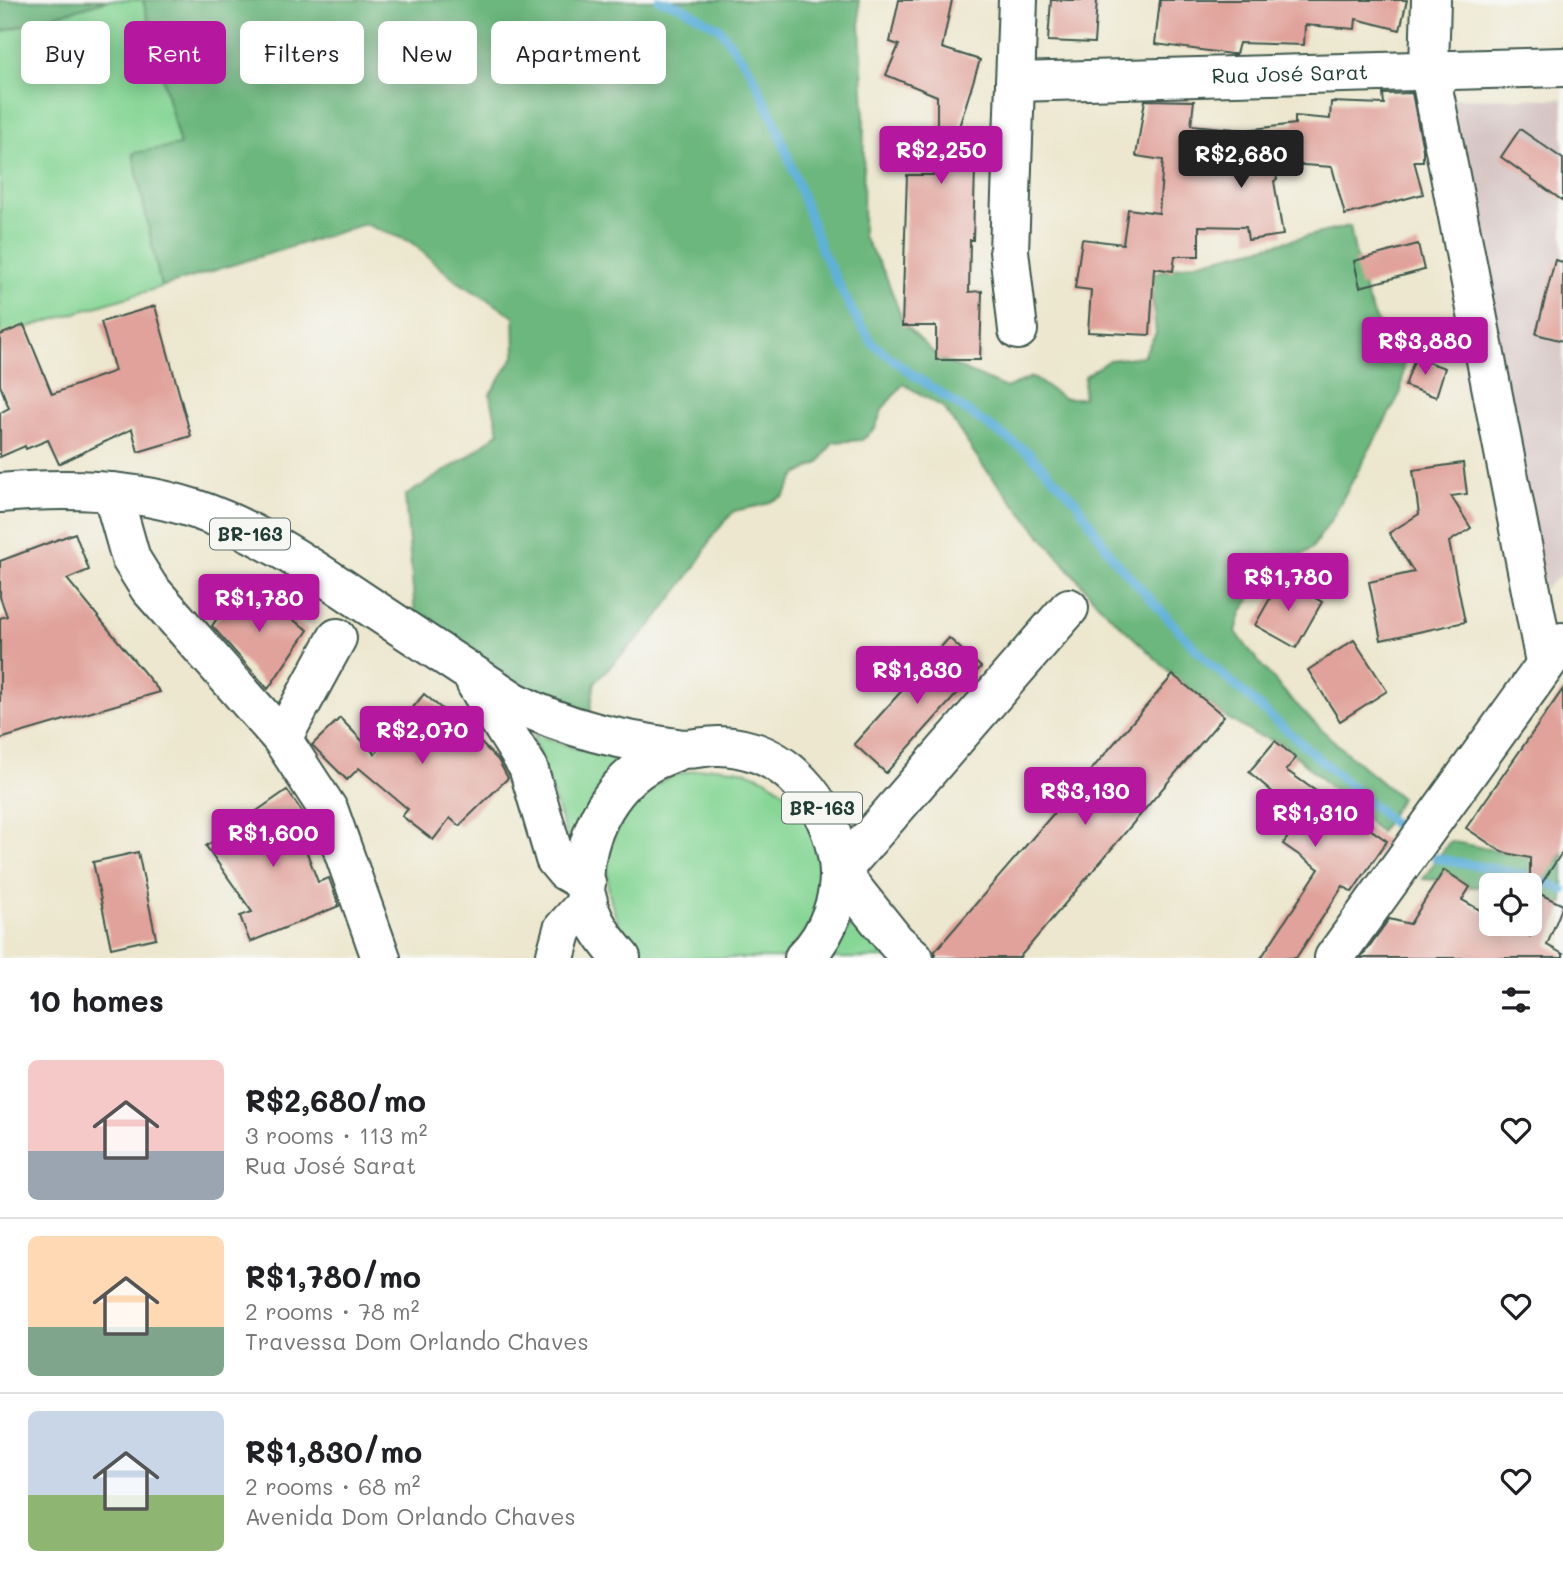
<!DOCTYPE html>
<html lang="en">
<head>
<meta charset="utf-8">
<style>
	body { margin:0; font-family:Mali,sans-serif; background:#f6f6f6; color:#202124; height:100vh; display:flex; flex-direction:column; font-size:26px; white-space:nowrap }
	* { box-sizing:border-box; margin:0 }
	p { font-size:23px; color:#757577 }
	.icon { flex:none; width:38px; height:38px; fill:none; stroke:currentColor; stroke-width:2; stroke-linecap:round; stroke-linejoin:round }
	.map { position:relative; height:958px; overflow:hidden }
	.drawer { display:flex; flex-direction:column; background:#fff; flex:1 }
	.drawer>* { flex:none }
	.guide { position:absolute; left:21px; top:21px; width:700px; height:63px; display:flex; gap:14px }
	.buttons { position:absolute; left:1479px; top:873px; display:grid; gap:14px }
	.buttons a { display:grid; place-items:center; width:63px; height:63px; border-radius:10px; background:#fff; box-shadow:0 4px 18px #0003; font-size:35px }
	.price { position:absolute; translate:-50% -60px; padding:0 16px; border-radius:7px; background:#b5179e; color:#fff; font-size:23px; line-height:46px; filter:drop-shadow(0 2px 4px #0008) }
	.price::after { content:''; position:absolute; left:50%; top:42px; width:21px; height:16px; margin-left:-10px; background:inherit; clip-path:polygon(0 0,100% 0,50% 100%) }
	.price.current { background:#222; color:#fff }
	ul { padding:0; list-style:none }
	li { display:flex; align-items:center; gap:21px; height:175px; padding:0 28px }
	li+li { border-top:2px solid #e0e0e0 }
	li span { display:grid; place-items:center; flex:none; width:196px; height:140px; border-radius:10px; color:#555 }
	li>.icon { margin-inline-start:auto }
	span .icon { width:84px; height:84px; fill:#fffc; stroke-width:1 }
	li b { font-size:30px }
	h2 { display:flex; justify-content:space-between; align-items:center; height:84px; padding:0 28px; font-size:30px }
	.tag { padding:0 24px; border-radius:10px; background:#fff; box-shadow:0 4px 18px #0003; font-size:24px; line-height:63px }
	.tag.current { background:#b5179e; color:#fff }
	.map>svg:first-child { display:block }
</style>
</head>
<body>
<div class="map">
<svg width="1563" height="958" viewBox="0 0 1563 958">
	<rect width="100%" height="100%" fill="#f6f6f2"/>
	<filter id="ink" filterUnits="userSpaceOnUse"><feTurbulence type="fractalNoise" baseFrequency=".0143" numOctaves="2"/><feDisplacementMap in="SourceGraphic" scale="14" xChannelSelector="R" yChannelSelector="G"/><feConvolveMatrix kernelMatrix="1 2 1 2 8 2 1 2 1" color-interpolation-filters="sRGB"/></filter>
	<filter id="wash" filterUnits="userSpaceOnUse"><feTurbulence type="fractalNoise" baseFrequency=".00686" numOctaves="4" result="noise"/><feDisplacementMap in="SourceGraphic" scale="28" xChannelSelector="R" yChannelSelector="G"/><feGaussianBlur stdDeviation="1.57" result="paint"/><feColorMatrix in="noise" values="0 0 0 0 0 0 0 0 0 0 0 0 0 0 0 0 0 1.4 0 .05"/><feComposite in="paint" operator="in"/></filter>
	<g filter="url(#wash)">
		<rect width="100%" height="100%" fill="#ece7ce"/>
		<polygon fill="#d1bfbe" points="1448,98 1563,99 1563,573 1544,589"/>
		<g fill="#86d695" stroke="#528a64" stroke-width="2">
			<polygon points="108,0 143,0 180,146 133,154 161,287 0,336 0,32"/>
			<polygon points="532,734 600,756 636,759 572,852"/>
			<path d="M713,767c10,1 22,1 32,4 58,16 86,79 73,134 -6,21 -21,38 -36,53h-135c-31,-21 -46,-72 -37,-108 6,-23 21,-43 38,-59 17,-16 42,-20 65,-24z"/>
			<polygon points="858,912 894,958 831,958"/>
		</g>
		<g fill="#6cb77e" stroke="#467a59" stroke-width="2">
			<polygon points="0,0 108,0 0,32"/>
			<path d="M143,0h716l5,113 -1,123 22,38 19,50 36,35 66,29 26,-11 31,21h20l2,-22 24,-16 34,-4 13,-23 -6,-59 200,-48c10,58 19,91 54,140l-3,26 -70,128 -19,28 -51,35 -20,30 -5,19c45,64 104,118 165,166l-21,34 -97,-88 -29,-10 -30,-18 -51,-41 -75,-71 -115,-138 -39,-58 -41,-24 -20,24 -8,20 -13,12 -29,2 -14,21 -23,12 -12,21 -21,9 -29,6 -20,23 -18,32 -43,57 -58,59 -6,37 -53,-22 -121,-83 -10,-118 64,-40 30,-24 -9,-38 25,-39 -1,-39 -59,-36 -44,-38 -46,-18 -204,63 -28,-134 47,-8z"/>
			<polygon points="1450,841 1555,863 1563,853 1563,905 1530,889 1530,886 1470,887 1444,870 1438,880 1423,879"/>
		</g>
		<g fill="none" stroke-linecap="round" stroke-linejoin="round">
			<g stroke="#5eb1d9" stroke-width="9">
				<polyline points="659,0 680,6 719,28 750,70 776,124 822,251 854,315 872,343 909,372 1029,453 1075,500 1113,558 1207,661 1401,830"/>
				<polyline points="1436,858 1535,877 1563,890"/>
			</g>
		</g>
		<g id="blocks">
			<g fill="#e0a29a">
				<polygon points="899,0 952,0 942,48 980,60 958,130 990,129 990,166 975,167 973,240 970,240 969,292 982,291 980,360 936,360 936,326 902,326 907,175 937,175 937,96 886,75 899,45 890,42"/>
				<polygon points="1051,0 1097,0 1094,43 1048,41"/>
				<polygon points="1160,0 1407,0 1400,30 1356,19 1355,29 1305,25 1304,45 1239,43 1236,54 1231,54 1155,44"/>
				<polygon points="1412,93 1423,150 1423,161 1414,161 1423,194 1345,215 1332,167 1275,163 1277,180 1274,181 1283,235 1248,240 1246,227 1199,226 1199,256 1175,256 1173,271 1154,268 1150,335 1088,332 1091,290 1075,288 1082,239 1123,244 1128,209 1159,213 1163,160 1136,156 1145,100 1194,101 1191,125 1246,130 1295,124 1295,116 1330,119 1331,102 1384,104 1383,94"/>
				<polygon points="1520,129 1563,159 1563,201 1501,157"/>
				<polygon points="1418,244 1424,270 1360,287 1354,261"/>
				<polygon points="1555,260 1563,262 1563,341 1536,334"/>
				<polygon points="155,306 191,436 138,452 132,429 59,464 48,440 26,449 25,446 0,457 0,413 9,408 0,385 0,335 24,325 52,394 115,371 101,322"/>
				<polygon points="1415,358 1445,368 1436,397 1405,386"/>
				<polygon points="1463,463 1467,494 1451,496 1471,528 1449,542 1465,622 1381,640 1369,582 1414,572 1389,533 1419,514 1413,470"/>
				<polygon points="75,533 89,570 67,579 160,692 0,739 0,618 7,616 0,597 0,561"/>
				<polygon points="1281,579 1322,602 1296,648 1255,625"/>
				<polygon points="240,584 308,630 268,689 212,626"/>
				<polygon points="949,638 981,667 886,773 854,744"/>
				<polygon points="1354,640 1387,691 1340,721 1308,670"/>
				<polygon points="1173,675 1224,716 1019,958 935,958 935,951"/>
				<polygon points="1563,689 1563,851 1536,892 1563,905 1547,945 1563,954 1563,958 1361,958 1389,919 1410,924 1444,870 1470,887 1462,900 1491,916 1491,924 1507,924 1530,936 1530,858 1502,852 1466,828"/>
				<polygon points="424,694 472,734 498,760 508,778 459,826 450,818 433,840 402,816 408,809 359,768 347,780 312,745 340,718 375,754"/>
				<polygon points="1275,741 1296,758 1286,770 1387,841 1352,892 1343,886 1296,958 1261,958 1319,869 1283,844 1302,817 1249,772"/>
				<polygon points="287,790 307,819 297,826 318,882 329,878 339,906 250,942 240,916 252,912 206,846"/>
				<polygon points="138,852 156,938 111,948 93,862"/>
			</g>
		</g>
	</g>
	<g filter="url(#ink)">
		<use href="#blocks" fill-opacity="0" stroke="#3e564b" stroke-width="2"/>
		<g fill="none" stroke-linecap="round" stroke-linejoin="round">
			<g stroke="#3e564b" stroke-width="42">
				<g id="minor">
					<polyline points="1018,0 1009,251 1018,330"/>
					<polyline points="1431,0 1429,68 1545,662"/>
					<path id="s1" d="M1015,82l548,-15"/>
					<polyline points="112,492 131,559 149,588 282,739 329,811 381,958"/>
					<polyline points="282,739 337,638"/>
					<polyline points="840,872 1069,608"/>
					<polyline points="1334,958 1562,642"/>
				</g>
			</g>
			<g stroke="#3e564b" stroke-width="42">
				<g id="major">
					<path d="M0,493c65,-6 133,-5 195,16 60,20 116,58 168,93 51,33 101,67 152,100 52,27 105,38 162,46 14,3 29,-3 43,-2 65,2 109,55 118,115 5,34 -10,74 -34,97"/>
					<polyline points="476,684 528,767 555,859 565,871 586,883"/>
					<polyline points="840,872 896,942 914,958"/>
					<polyline points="555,958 563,929 588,901"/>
					<path d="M621,958c-13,-15 -25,-30 -32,-50 -16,-50 13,-118 59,-144 10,-6 23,-10 34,-15"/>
				</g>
			</g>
			<use href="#minor" stroke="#fff" stroke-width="38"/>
			<use href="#major" stroke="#fff" stroke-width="38"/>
		</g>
	</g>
	<g text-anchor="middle" stroke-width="6" stroke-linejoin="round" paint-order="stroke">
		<g fill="#f6f6f2" stroke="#60746d" stroke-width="2">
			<rect x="210" y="518.5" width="80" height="31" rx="5"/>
			<rect x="782" y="792.5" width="80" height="31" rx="5"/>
		</g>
		<g font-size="19" font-weight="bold" fill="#1f3d34">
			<text x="250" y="541">BR-163</text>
			<text x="822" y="815">BR-163</text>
		</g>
		<g font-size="21" fill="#1f3d34" stroke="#f6f6f2">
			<text dy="7" stroke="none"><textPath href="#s1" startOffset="275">Rua José Sarat</textPath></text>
		</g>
	</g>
</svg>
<div class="buttons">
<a><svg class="icon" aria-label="locate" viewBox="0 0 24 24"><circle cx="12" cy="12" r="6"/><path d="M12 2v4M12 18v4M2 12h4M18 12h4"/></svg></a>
</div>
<b class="price" style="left:941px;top:186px">R$2,250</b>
<b class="price current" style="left:1241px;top:190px">R$2,680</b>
<b class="price" style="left:1425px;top:377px">R$3,880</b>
<b class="price" style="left:1288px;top:613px">R$1,780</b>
<b class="price" style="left:259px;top:634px">R$1,780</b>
<b class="price" style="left:917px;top:706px">R$1,830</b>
<b class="price" style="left:422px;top:766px">R$2,070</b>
<b class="price" style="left:1085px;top:827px">R$3,130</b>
<b class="price" style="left:1315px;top:849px">R$1,310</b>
<b class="price" style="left:273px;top:869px">R$1,600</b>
<div class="guide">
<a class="tag">Buy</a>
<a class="tag current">Rent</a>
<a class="tag">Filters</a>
<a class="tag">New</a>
<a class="tag">Apartment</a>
</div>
</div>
<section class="drawer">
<h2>10 homes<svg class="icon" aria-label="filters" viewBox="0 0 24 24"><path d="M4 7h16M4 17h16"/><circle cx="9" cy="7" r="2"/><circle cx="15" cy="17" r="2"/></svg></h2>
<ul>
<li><span style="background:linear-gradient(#f6c9c9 65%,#9aa5b1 0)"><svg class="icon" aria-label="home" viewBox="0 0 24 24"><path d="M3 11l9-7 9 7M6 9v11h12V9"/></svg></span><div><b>R$2,680/mo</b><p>3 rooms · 113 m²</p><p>Rua José Sarat</p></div><svg class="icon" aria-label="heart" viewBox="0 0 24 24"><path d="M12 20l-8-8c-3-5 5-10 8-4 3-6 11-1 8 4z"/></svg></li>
<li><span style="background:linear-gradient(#ffd9b3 65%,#7fa58c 0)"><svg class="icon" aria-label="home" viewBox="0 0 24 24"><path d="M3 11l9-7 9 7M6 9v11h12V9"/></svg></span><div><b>R$1,780/mo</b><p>2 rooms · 78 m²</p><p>Travessa Dom Orlando Chaves</p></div><svg class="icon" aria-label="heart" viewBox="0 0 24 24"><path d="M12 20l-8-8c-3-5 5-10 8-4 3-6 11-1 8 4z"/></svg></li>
<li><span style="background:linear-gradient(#c9d6e8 60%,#8fb573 0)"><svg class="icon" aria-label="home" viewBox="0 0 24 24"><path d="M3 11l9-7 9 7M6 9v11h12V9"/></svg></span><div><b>R$1,830/mo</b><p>2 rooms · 68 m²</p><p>Avenida Dom Orlando Chaves</p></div><svg class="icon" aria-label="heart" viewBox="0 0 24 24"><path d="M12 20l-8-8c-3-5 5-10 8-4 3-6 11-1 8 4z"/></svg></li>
</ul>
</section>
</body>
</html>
